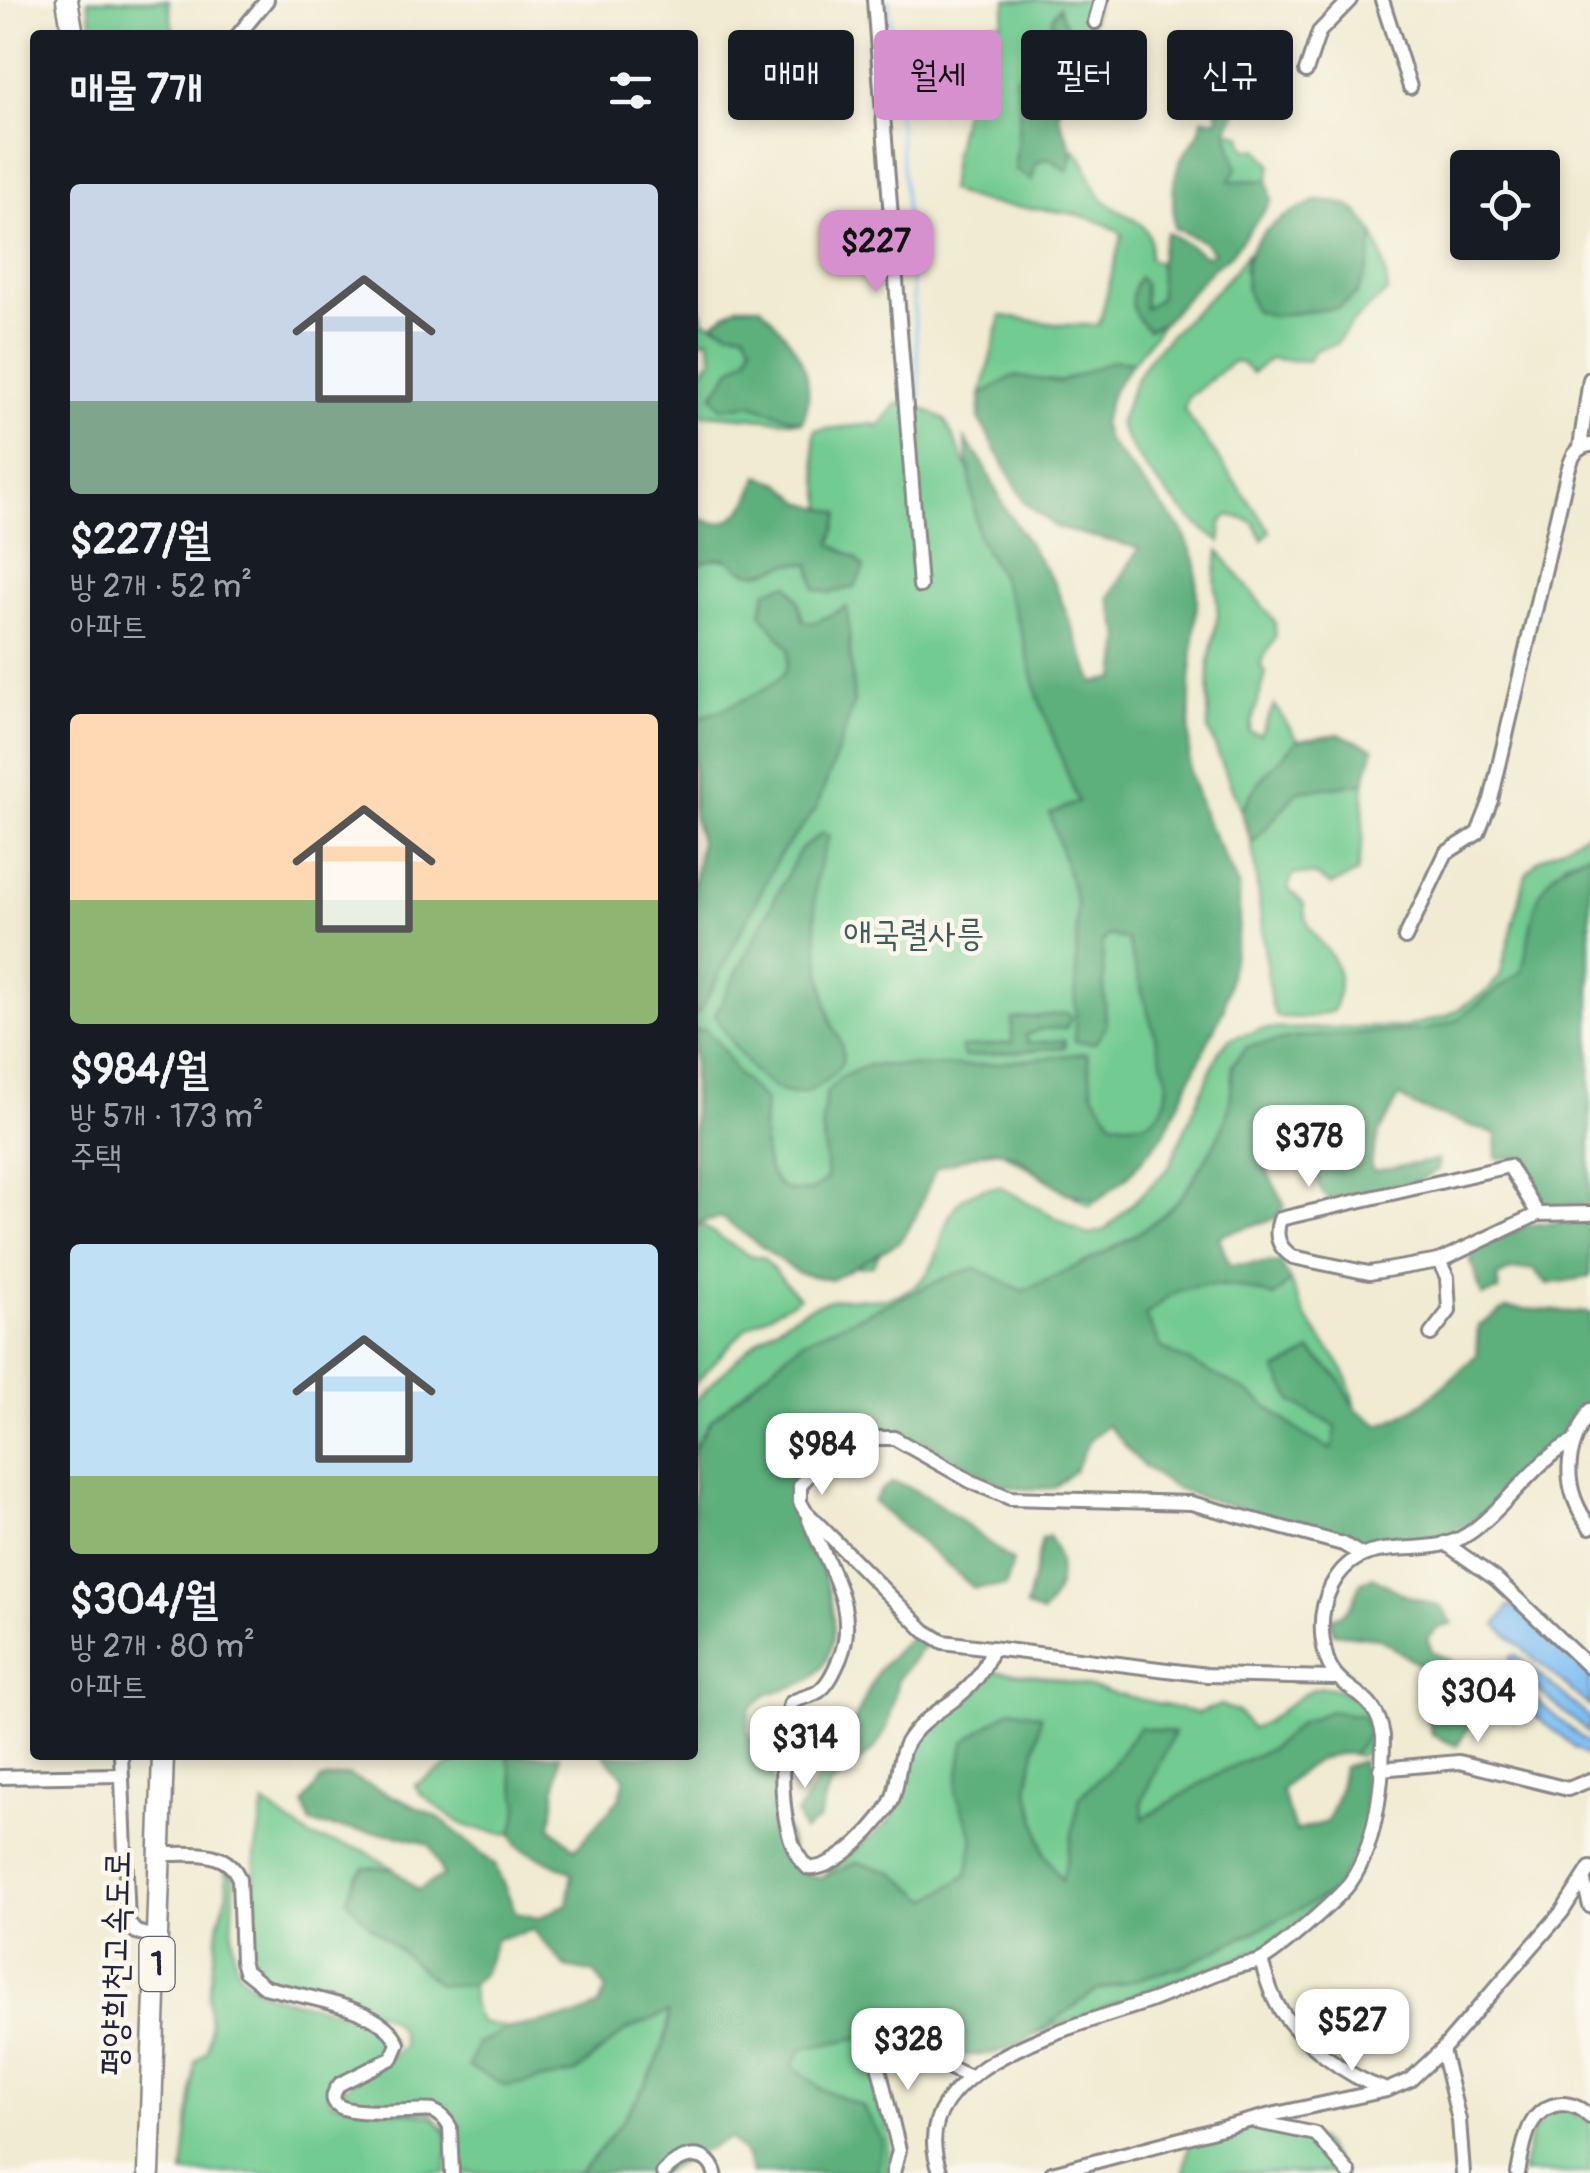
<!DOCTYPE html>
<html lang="ko">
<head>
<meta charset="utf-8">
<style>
	body { margin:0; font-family:Pangolin,"Poor Story",sans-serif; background:#242831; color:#f1f3f6; height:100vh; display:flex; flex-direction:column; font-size:38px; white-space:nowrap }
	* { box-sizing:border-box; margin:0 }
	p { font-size:32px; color:#9ea1a6 }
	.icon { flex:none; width:55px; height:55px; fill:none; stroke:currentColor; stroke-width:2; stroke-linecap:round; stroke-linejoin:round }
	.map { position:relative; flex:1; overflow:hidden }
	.details { position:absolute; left:30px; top:30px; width:668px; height:1730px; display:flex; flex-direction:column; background:#171b24; border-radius:10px; box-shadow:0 5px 15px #0003 }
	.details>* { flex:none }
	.hud { position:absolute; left:728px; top:30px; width:712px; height:90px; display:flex; gap:20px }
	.tools { position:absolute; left:1450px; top:150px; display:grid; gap:20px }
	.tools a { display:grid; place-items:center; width:110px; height:110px; border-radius:10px; background:#171b24; box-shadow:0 5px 15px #0003; font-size:50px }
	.price { position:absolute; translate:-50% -85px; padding:0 22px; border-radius:20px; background:#fff; color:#222; font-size:32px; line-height:65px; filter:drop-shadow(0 2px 5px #0008) }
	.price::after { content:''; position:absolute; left:50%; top:60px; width:30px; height:22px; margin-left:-15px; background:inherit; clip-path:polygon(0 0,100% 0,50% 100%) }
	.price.on { background:#d690ce; color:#111 }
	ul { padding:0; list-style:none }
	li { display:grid; align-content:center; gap:20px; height:530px; padding:0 40px }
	li span { display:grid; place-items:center; height:310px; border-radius:10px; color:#555 }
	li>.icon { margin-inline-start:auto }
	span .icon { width:180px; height:180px; fill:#fffc; stroke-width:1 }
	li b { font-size:42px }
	h2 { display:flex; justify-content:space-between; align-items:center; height:120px; padding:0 40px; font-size:42px }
	.tag { padding:0 35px; border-radius:10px; background:#171b24; box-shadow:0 5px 15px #0003; font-size:35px; line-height:90px }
	.tag.on { background:#d690ce; color:#111 }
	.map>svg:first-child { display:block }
</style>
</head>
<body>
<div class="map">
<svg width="1590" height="2173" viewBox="0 0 1590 2173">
	<rect width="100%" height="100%" fill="#fbf7ec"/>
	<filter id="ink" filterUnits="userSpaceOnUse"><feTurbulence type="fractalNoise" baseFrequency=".01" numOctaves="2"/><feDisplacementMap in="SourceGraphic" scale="20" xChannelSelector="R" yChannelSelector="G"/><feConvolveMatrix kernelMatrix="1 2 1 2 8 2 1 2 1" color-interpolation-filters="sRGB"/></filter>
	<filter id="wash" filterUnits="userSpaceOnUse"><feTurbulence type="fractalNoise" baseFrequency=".0048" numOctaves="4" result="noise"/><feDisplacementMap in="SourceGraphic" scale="40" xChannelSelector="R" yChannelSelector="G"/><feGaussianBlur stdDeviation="2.25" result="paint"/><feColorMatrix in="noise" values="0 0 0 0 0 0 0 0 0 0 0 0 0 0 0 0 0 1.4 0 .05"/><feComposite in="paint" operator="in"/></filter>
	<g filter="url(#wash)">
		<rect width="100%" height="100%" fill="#f0ebd2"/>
		<g fill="#72cb91" stroke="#4a7666" stroke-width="2.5">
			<polygon points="88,0 168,0 174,35 94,35"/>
			<path d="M1007,0h90l-16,63 -23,50v-22l7,-22 -13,-51c2,52 -11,27 -37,60l5,29 -5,62 34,-11 19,13 6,-22c15,14 15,35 29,50 11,12 30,16 41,29 8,9 6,20 5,31l11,4v35l-15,11 -6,-31 9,52 16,-8 -31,40 -19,-1 -54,21 -47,-6 -32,19 20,-79 61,9h37l23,-91c-49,-36 -121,-16 -173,-44l4,-33 27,-123 8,-10 14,-2z"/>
			<polygon points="1227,130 1242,135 1245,148 1259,150 1271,165 1268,180 1230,182"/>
			<path d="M1374,233l9,26 5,32 -34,30 -18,23 -21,6 -7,11 -38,-2 -18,14 -10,-10 -10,-1 -44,35 -4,13 86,121 -8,9 -8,-18 -25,-7 -8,7v20c-34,-21 -87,-81 -102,-118 8,-22 15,-45 29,-64 30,-39 73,-67 100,-108l-4,19 27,45c73,-9 91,-3 103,-83z"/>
			<polygon points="692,288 705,321 728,330 745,332 752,343 748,356 730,370 713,395 722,408 751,404 802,422 693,413 693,374 699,374 713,358 708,338 693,342"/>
			<path d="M911,402l34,18 121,257 104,395 2,41 -82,93 -91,-56 -62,9 -65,107 -69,4 -111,-216 1,-172 11,-35 -12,-40v-252l85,12 16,-6 17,3 1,4 45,-10 -25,-14 8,-30 -16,-6c-2,-26 -12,-53 -8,-78l60,-6 3,3 19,-23z"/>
			<polygon points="1219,551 1275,622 1275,638 1260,664 1266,674 1249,731 1260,735 1274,705 1298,740 1259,781 1241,811 1208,729 1209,662 1218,614 1215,579"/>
			<path d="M1364,783l-1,55 -6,35 -26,12 -17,-10 -21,-1 -5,14 16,16c0,45 52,44 29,107l-25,7 -31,-1 -6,-13 -19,-160 46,-53z"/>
			<path d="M1590,831v22l-25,8 -34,73 -9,37 -66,50 -31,9 -125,7 -53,10 -15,18c2,43 -7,64 -30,100 -8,12 -16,28 -26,38 -42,42 -100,64 -153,88l-47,-23 -31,10 -144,64 -89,77 -19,30v-46c38,-39 75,-80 127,-100 37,-13 60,8 96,-18 39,-28 11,-95 84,-98l88,48 17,-5 63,-61 51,-118 10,-12 34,-10 142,-2 42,-11 40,-25 13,-15 26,-102 12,-14z"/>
			<polygon points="698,1223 746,1254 763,1258 799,1298 747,1327 693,1385 692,1233"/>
			<path d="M1290,1281c6,14 12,31 21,44 24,33 37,41 45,84l-17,-31 -46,24 44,25 -5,23 -28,-15 -56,-43 -86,-44 -17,-32c8,-6 16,-15 25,-21 30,-17 73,-9 104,1z"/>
			<path d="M995,1671l54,6 148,36 24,-8 17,7 13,16c39,-11 56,-63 103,-30 19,13 23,24 23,46l-18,12 -7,-2 20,-23 -42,-20 -30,12 -28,25 -52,24 -78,47v-18l31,-68 -34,-6 -30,42 -29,28 -17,86 -19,-30 -16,-66 13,-71 -85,77 18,46 -6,36 -39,25 -37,-28 -71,6 68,-56 15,-32 7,-43z"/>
			<path d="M468,1755h46l-6,3 11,47 -7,29c-52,-5 -53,-10 -93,-42l-4,-7z"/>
			<path d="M264,1804l46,33 53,13 31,19 -30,-2 -17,33 23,25 69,59 32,1 1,18 8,19 29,6 -32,16 98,29 50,-42 43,-20c5,46 -57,132 -90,162h-121l-14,-61 -95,-6 -7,-4 -2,-10 64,-45c-1,-3 -1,-13 -3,-16 -15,-33 -120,-34 -152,-62l-4,-42 10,-28 1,-45z"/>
			<path d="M225,1868l9,9c2,30 -7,64 4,92 14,36 96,34 126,49 11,5 21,17 30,25l-8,16 -53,25 -5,9 3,9 102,14 14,17v40h-264l12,-111 12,-11 3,-23 -2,-29 11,-78 9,-29z"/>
			<polygon points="1334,1891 1265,1948 1156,1987 1034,2035 1096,1991 1246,1934"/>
			<polygon points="886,2032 895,2037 878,2043 871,2050 890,2139 887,2173 877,2173 883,2140 862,2106 821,2089 793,2066 801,2049"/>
			<polygon points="1565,2108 1590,2122 1590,2173 1522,2173 1530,2137 1546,2112"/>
			<polygon points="1249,2125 1318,2140 1344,2173 1183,2173 1190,2140"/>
		</g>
		<g fill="#5daf7b" stroke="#40685b" stroke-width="2.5">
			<path d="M1059,7c3,10 9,21 10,31 2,25 -14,48 -11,72 4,31 20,24 10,61l-19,-13 -13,5 -4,18 -17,-12 5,-61 -5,-30 11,-14 20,-8 7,-11 -1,-27z"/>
			<path d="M1234,88l13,5 -20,37 10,38 -7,13 38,-1 4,21 -41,53 -18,14 -49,54 -16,8c-18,-17 -21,-32 -9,-53l5,7 1,24 15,-10c0,-22 -3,-46 7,-66l39,24 8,-3 -10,-11 -30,-14c-1,-23 -3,-45 6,-66 8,-17 21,-24 22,-43h16l-1,-9 -8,-8 1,-12z"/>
			<path d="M1316,201c33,1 40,4 58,32l-5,33 -12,28 -19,14 -67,8 -17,-6c-27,-59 12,-88 62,-109z"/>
			<path d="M737,306h24c31,35 61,69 41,116l-51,-18 -29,4 -9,-12 17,-26 18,-14 4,-12 -7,-12 -17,-2 -15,-7z"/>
			<path d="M1114,360l19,2 -19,26 -12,35 5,17 76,91 13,32 1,39 -7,81 -1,88 15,45 35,71v39l-15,82 -60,126 -37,43 -29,23 -32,-7 -50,-37 -23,-7 -57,19 -21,50 -16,24 -68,38 -33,-7 -76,-55 -23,5 -6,10v-203l12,-1 18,20 15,26 27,26c-2,24 -7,77 22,89 6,2 17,1 24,1l16,-12 -5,-56 4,-30 15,-16 28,-12 102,1 116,-13 6,40 19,28c37,8 54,-2 56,-40l-41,-141 -18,-5 -7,7 4,85 -11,16 -20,-2 2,-137 -27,-90 28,-12 -40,-105 -17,-67 -21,-54 -22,-40 -13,-97 18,24 22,45 50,76 39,99 22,-5 5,-40 -12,-40 30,-50 -82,-20 -32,-25 -46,-84 2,-24 32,-19 47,6z"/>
			<path d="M758,476l23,7 21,19 38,11 -9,31 25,14 8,10 -9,19 -25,6 -15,-4 -5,-25c-26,-5 -33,9 -54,9 -31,-2 -16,-26 -58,-9l-5,-6v-45c33,27 58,-7 65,-37z"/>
			<path d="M788,584l10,16 5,21 10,2 34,-16 7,95 -14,44 -24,63 -37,47 -78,154 -8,5v-126l7,-46 -7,-29v-99l4,3c21,-6 75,-28 87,-45 5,-7 4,-16 5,-24l-28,-36 6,-23z"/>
			<polygon points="1339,734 1374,748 1364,783 1298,791 1252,844 1241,811 1259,781 1298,740"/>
			<path d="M822,833l7,3c-4,14 -11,30 -13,44 -4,35 5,103 14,138 3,14 16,26 12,43 -3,11 -18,21 -27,27 -43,27 -82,-43 -100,-73l85,-165z"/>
			<path d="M1590,853v350l-48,5 -14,-49 -31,-1 -1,-24 -84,-28 -12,-10 -21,37 -9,33 4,5 64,-11v10l-21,12 -86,18c-14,-8 -16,-20 -11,-35l-20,-11 -4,-22 -15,-11 -16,11c-7,35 6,44 20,74l-9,12 -57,18 10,29 51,-3 10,19 -16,16c-30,-11 -74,-19 -103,-2 -9,6 -18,15 -26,21l17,32 86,44 56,43 28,15 4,-23 -43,-25 -17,-31 35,-20 28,27 17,31 23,16c37,-11 70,-43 97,-70l2,-29 28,-18 84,5v87l-19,24 -79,83 -27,19 -26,9 -47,9 -33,-3 -166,-46 -22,-9 -30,-22 -34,-39 -17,14 -16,32 -20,17c-15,0 -33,3 -47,-2 -55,-20 -110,-83 -169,-42 -35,23 -36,26 -48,65 28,37 64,122 28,163 -13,15 -32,15 -49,22 -7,3 -13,10 -19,15l-3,21 24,44 27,97 23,7 36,-16 35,10 37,28 38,-25 7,-36 -18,-46 8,-51 47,-33 30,6 -13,73 16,65 18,28 18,-84 29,-28 30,-42 35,6 -32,67 1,19 77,-47 52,-24 28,-25 30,-12 32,5 10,15 -20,23c-31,-3 -49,14 -71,36l14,41 32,-9 11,-29 5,-26 19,-6 4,47 -2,28 -30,55 -34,18 -114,56 -90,26 -75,53 -28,10 -58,3 -49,-25 -84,17 -9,17 28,23 41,17 21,34 -6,33h-126l-4,-17 -18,-18 -69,35h-82c32,-30 96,-116 90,-161l-43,19 -50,42 -68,13 -39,-19 9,-23 32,-16 68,-12 22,-10 7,-17 -11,-16 -29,-6 -33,-37 -37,9 -12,33 -13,13h-32l-69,-60 -23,-25 9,-23 8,-10 30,2 23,21 26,-14 -13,-31c-37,-16 -81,-12 -120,-22l-6,-20 17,-23 27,-5 90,42 57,48 21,48 22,5 29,-14 5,-31 -55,-27 -5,-12 7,-29 -11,-47 6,-3h46l-9,72 24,22 44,-50 6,-21 -21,-23h88l1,-306 19,-30 89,-77 144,-64 31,-10 47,23c53,-25 111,-47 153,-88 10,-11 18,-26 26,-38 23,-36 31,-57 30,-100l15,-18 53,-10 125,-7 31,-9 66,-50c14,-56 6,-98 68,-118z"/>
			<polygon points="1068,1013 1071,1018 1066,1028 1042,1029 1026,1035 1028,1043 1064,1040 1065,1047 964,1057 961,1047 1012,1043 1012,1019"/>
			<polygon points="1590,1219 1590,1277 1548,1284 1533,1269 1512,1270 1497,1277 1499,1291 1482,1296 1468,1251 1529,1225"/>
			<path d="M893,1482c41,10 84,55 120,79l-7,25 -32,2 -101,-86 8,-12z"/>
			<path d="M1049,1536c16,28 15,54 -7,78l-16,-7 16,-68z"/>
			<path d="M1373,1577l32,18 36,12 12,17 -15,4 -11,10 5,13 49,26 -6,41 -18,28 -25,-11 -4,-16 9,-23 -9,-25 -49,-33 -45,-5 -4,-15c21,-4 24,-17 31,-36z"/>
			<polygon points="913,1634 924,1635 927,1642 898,1679 888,1726 875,1749 830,1786 819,1820 804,1831 796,1815 823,1771 837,1759 878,1670"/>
		</g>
		<g fill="#7ebef3" stroke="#507097" stroke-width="2.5">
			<polygon points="1516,1605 1590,1675 1590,1707 1496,1625 1509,1606"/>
			<polygon points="1516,1655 1590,1718 1590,1734 1509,1665 1511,1656"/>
			<polygon points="1503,1673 1590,1745 1590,1759 1501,1689 1498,1681"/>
		</g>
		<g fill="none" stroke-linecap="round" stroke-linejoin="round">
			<polyline stroke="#7ebef3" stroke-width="2.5" points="889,0 921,398"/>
		</g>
	</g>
	<g filter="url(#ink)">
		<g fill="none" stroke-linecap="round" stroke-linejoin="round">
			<g stroke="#898686" stroke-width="18">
				<g id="minor">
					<polyline points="874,0 920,586"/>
					<polyline points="1382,0 1410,87"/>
					<polyline points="1095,22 1101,0"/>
					<polyline points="238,35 267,0"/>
					<polyline points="1306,71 1319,32 1350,0"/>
					<polyline points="1580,447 1590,379"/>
					<path d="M1405,938l41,-85 32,-20 13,-33 76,-326c4,-14 7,-27 23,-29"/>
					<polyline points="1439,1261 1538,1214"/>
					<path d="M1431,1334l18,-23 -2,-34 -8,-16 -70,12 -76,-16c-14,-9 -19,-21 -13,-38l229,-53 29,48 52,-1"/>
					<path d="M1590,1410c-25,40 -30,76 0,117"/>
					<path d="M809,1520c18,46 51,88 31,138 -5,11 -11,26 -21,33 -8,6 -20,6 -28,12 -12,39 -16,136 17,165 27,4 77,-48 85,-71 6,-17 5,-38 13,-53 24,-41 68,-39 86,-96"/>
					<polyline points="1445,1543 1496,1579 1590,1668"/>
					<polyline points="1334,1678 1207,1675 943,1642 925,1631 805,1511 800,1502 800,1486 811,1472 851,1445 869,1438 894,1438 972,1482 1010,1498 1191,1503 1343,1544 1360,1554"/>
					<polyline points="121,1755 128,1923 136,1932 148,1935"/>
					<polyline points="1380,1769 1459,1762 1568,1789 1590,1780"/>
					<polyline points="0,1777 121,1775"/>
					<path d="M160,1854c28,1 67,-7 79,25l3,82 3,10 20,16c36,10 120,20 133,57l-6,14 -52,26c-35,42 81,23 93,27 8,3 13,9 17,16l2,46"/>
					<polyline points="1584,1882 1590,1906"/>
					<path d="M1261,1961c5,15 9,32 17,45 22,35 67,70 106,83"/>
					<polyline points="1442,2050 1459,2120 1463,2173"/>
					<polyline points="1257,2122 1316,2134 1349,2173"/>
					<path d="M663,2173c15,-17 43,-27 52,0"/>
					<path d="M893,2173l6,-23 -23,-94 3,-9c20,-7 69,21 91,30"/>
					<path d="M941,2173c-45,-106 140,-148 209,-172 29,-10 56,-26 85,-34 7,-3 15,-3 22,-5 16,-5 75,-59 88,-73 31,-36 38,-107 38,-153 -7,-50 -49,-41 -58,-84 -6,-24 -4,-46 7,-67 31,-58 90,-21 136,-51 35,-23 72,-79 103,-91"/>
					<polyline points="1052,2173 1271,2115 1387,2090 1410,2080 1442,2050 1562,1912 1590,1868"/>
					<path d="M1518,2173c6,-28 8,-66 44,-69 11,0 20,5 28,13"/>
				</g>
			</g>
			<g stroke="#898686" stroke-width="25">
				<g id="highway">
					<polyline points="67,0 73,35"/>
					<polyline points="149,2173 163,1755"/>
				</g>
			</g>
			<use href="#minor" stroke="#fff" stroke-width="12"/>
			<use href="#highway" stroke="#fff" stroke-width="20"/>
		</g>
	</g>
	<g text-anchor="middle" stroke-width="9" stroke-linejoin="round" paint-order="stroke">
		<rect fill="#fbf7ec" stroke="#636270" stroke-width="2.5" x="139.5" y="1937" width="35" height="54" rx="8"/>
		<g font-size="32" font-weight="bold" fill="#22223b">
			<text x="157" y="1975">1</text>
		</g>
		<g font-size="35" fill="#3e5d59" stroke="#fbf7ec">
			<text x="914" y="945">애국렬사릉</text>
		</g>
		<g font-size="35" fill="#22223b" stroke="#fbf7ec">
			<text transform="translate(115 1963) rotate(-89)" y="12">평양희천고속도로</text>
		</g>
	</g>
</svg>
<div class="tools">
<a><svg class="icon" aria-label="locate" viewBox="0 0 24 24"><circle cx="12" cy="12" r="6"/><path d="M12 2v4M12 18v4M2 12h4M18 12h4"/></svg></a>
</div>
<b class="price on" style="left:876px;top:295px">$227</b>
<b class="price" style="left:1309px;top:1190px">$378</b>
<b class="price" style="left:822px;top:1498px">$984</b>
<b class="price" style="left:1478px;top:1745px">$304</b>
<b class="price" style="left:805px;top:1791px">$314</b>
<b class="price" style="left:1352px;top:2074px">$527</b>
<b class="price" style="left:908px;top:2093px">$328</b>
<div class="hud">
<a class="tag">매매</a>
<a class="tag on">월세</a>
<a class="tag">필터</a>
<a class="tag">신규</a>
</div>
<section class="details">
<h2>매물 7개<svg class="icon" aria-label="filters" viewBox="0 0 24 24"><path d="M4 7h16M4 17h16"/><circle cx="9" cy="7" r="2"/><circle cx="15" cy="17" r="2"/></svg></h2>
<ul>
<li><span style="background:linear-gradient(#c9d6e8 70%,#7fa58c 0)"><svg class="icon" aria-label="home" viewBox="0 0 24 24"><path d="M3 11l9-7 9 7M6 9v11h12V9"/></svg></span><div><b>$227/월</b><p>방 2개 · 52 m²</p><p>아파트</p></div></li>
<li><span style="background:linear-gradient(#ffd9b3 60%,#8fb573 0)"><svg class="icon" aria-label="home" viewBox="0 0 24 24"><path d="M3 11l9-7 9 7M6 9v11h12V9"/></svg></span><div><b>$984/월</b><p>방 5개 · 173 m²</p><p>주택</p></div></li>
<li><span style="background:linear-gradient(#bfe0f5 75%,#8fb573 0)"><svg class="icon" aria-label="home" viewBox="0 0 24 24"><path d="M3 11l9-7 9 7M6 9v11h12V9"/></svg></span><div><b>$304/월</b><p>방 2개 · 80 m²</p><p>아파트</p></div></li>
</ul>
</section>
</div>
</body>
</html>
